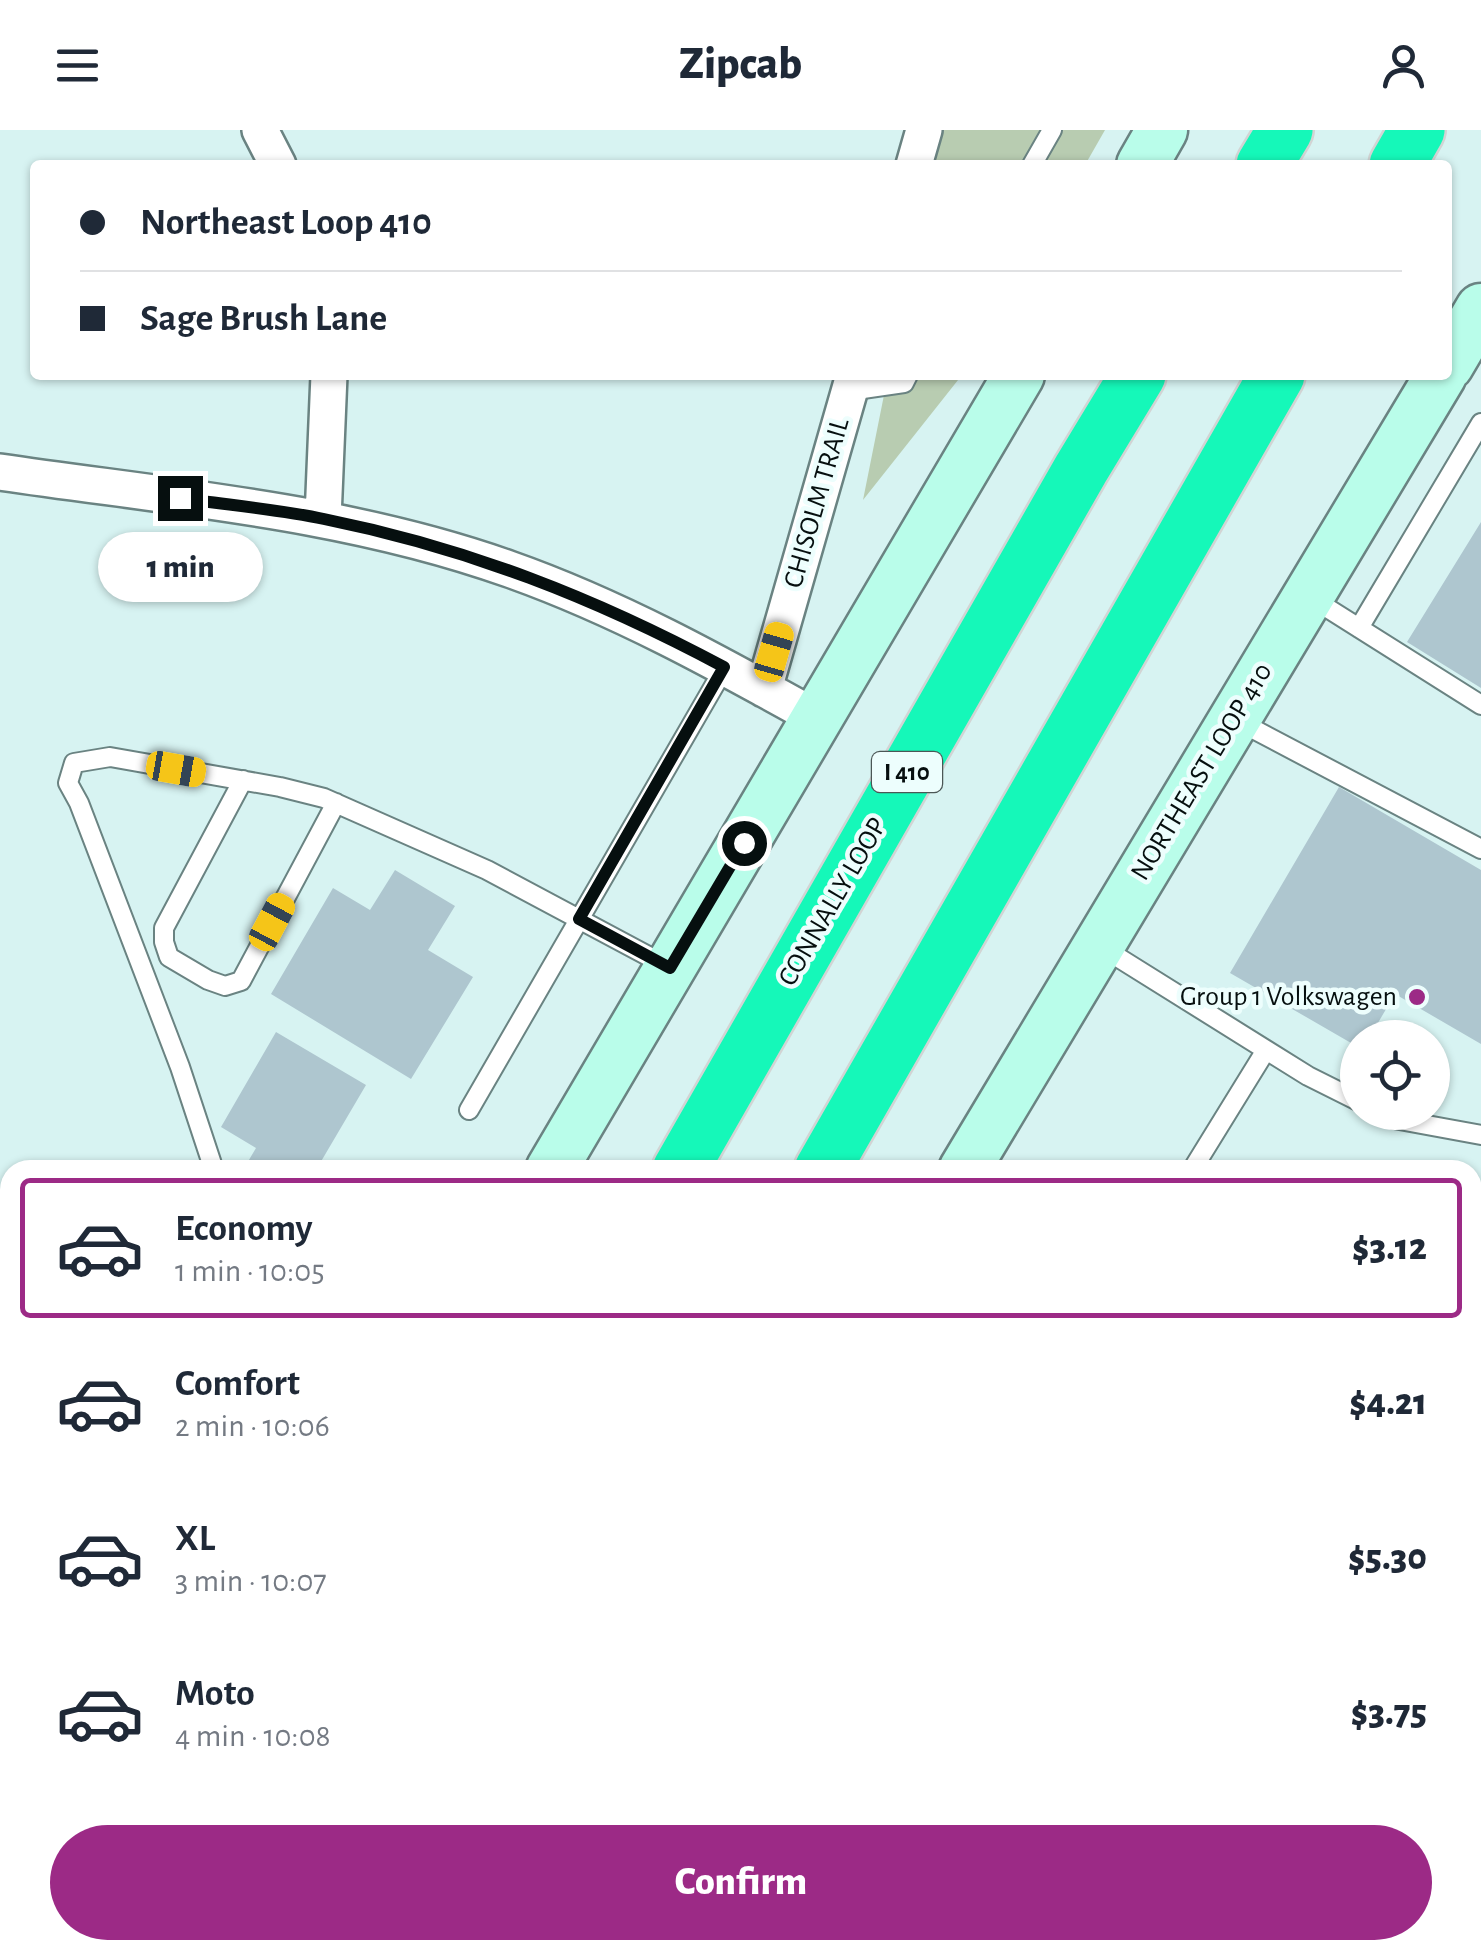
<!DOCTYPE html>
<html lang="en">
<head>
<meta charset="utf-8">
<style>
	:root { --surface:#fff; --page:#f2f2f3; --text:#1f2937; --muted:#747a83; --line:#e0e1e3; --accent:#9c2a86 }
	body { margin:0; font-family:"Alegreya Sans",sans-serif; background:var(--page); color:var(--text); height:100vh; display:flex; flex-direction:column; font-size:38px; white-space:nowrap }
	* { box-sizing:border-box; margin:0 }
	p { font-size:32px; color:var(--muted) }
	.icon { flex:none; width:55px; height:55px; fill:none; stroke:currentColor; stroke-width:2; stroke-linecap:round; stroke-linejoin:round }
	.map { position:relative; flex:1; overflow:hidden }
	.panel { position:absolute; left:0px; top:1030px; width:1482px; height:800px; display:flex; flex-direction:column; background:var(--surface); border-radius:30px 30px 0 0; box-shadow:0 2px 8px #0004 }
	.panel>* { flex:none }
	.top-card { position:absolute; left:30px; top:30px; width:1422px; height:220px; border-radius:10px; box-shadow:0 2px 8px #0004; display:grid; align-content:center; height:220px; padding:0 50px; background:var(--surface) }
	.controls { position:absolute; left:1340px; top:890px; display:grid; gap:20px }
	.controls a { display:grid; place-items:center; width:110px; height:110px; border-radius:50%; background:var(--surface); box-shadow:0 2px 8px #0004; font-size:50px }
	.end { position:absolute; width:45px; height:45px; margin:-22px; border:12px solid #060f0f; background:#fff; box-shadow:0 0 0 5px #fff }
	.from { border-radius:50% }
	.bubble { position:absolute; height:70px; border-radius:35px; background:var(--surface); box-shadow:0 2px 8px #0004; font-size:32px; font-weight:800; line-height:70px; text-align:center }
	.car { position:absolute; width:30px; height:60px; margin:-30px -15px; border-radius:12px; box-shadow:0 0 8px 2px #0007; background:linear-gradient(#f5c518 24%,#345 0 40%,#f5c518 0 76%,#345 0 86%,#f5c518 0) }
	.top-card b { display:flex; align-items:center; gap:35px; height:95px; font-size:38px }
	.top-card b+b { border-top:2px solid var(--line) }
	.top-card i { width:25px; height:25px; background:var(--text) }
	ul { padding:18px 0 0; list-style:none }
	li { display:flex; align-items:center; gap:30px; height:140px; margin:0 20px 15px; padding:0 30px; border:5px solid transparent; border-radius:10px }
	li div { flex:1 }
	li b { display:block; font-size:38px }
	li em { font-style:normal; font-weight:800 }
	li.current { border-color:var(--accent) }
	li>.icon { width:90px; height:90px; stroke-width:1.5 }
	.cta { display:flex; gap:20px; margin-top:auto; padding:20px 50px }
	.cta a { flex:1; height:115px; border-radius:60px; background:var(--accent); color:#fff; font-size:40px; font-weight:800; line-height:115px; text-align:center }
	header { display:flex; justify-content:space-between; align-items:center; height:130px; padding:0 50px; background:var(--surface); font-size:45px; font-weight:800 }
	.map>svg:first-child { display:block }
	.green { fill:#b8ccb1 }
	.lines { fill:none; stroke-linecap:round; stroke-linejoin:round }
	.stream { stroke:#91b4db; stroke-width:10 }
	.building { fill:#aec6cf }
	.lane-casing { stroke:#6a8382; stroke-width:22 }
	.street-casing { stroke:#6a8382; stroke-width:40 }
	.secondary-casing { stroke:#6a8382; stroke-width:55 }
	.highway-casing { stroke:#d2d4d4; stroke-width:60 }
	.lane { stroke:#fff; stroke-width:18 }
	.street { stroke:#fff; stroke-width:35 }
	.secondary { stroke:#b9fdea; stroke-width:50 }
	.highway { stroke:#15f8b9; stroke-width:55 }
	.route { stroke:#060f0f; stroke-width:12 }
	.poi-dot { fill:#9c2a86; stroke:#edfefd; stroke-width:4 }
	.labels { text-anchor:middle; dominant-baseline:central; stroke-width:9; stroke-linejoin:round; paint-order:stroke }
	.shield { fill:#edfefd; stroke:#4b5756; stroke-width:2.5 }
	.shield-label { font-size:25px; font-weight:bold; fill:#060f0f }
	.street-label { font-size:28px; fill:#060f0f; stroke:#edfefd }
	.poi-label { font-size:28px; fill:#060f0f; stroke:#edfefd; text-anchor:end }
</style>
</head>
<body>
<header><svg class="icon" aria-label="menu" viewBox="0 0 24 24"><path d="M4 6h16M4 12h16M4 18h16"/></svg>Zipcab<svg class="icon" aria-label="person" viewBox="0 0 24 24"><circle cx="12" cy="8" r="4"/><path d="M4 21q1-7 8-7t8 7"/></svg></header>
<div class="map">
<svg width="1481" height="1830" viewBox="0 0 1481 1830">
	<rect width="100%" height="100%" fill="#d7f3f2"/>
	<path class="green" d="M935,0H1105L1085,35H928Z
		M888,245H962L863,370Z"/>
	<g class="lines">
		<path class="stream" d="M1472,1289L1481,1286
			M1057,1830L1063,1820"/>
	</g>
	<path class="building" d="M1481,392V558L1407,512Z
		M1339,657L1481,740V914L1395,864L1369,908H1358V917L1230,843Z
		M395,740L455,776L428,820L473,847L411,949L271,864L333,758L370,780Z
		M276,902L366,955L316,1040H243L256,1018L221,997Z
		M2,1407L10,1412V1696L0,1690Z"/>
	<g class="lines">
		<g class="lane-casing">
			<path id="lane" d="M1032,35L1052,0
				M849,261L904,253L908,245
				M1313,469L1481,575
				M1359,498L1481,293
				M1238,591L1481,719
				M243,650L164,798V812L169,827L208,850L225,856L241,851L336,673
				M1103,818L1308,946L1358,971
				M469,980L725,537
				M1381,982L1394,989L1481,1005
				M214,1040L180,937L79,673L68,653L74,633L110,627L280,657L324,668L487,740L665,835
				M1192,1040L1266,920
				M1472,1170L1481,1169
				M0,1209L10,1203
				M0,1709L10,1714
				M0,1789L10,1772
				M581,1820L584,1830
				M922,1820L923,1830
				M785,1830L804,1820"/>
		</g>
		<g class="street-casing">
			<path id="street" d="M260,0L278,35
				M914,35L924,0
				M0,342C170,367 346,381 509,439C617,477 718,533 817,588
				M323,388L329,245
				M764,559L854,245
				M0,1793L10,1799
				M45,1820L62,1830
				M941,1820L958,1830"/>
		</g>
		<g class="secondary-casing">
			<path id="secondary" d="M1142,35L1162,0
				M1448,235L1481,179
				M551,1040L1019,245
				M964,1040L1441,245
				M94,1830L99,1820
				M513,1830L519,1820"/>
		</g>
		<g class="highway-casing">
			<path id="highway" d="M1264,35L1285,0
				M1397,35L1417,0
				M680,1040L1081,339L1138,245
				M822,1040L1277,245
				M223,1830L229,1820
				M369,1830L375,1820
				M464,1830L470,1820"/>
		</g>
		<use href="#lane" class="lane"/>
		<use href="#street" class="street"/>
		<use href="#secondary" class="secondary"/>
		<use href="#highway" class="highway"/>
	</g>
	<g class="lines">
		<path class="route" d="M180,368C227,375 276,379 324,389C468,418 595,468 724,537L579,789L670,838L744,713"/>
	</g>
	<circle class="poi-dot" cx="1417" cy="867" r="10"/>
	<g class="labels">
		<rect class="shield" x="872" y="622" width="70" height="40" rx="8"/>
		<g class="shield-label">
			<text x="907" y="642">I 410</text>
		</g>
		<g class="street-label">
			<text transform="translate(817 373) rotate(-74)">CHISOLM TRAIL</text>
			<text transform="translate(1202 642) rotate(-59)">NORTHEAST LOOP 410</text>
			<text transform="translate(833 772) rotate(-60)">CONNALLY LOOP</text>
		</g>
		<g class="poi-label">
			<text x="1397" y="867">Group 1 Volkswagen</text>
		</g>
	</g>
</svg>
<div class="controls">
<a><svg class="icon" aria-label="locate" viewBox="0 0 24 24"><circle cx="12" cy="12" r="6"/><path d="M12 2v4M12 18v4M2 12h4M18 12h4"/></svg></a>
</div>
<i class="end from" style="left:744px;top:713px"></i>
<i class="end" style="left:180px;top:368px"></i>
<div class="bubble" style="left:98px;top:402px;width:165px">1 min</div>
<i class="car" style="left:774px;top:522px;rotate:16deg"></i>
<i class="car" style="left:176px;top:639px;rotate:100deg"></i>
<i class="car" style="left:272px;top:792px;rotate:28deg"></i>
<div class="top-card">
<b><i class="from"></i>Northeast Loop 410</b>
<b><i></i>Sage Brush Lane</b>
</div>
<section class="panel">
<ul>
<li class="current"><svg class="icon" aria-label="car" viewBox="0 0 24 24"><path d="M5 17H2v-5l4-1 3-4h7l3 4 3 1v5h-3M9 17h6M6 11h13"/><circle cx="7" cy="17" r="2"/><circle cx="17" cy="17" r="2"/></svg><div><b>Economy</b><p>1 min · 10:05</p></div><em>$3.12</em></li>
<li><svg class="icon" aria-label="car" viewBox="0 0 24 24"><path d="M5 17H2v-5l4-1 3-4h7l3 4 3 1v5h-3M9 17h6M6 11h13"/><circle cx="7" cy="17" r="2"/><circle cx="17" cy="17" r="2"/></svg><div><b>Comfort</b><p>2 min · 10:06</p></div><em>$4.21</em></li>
<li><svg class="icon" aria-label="car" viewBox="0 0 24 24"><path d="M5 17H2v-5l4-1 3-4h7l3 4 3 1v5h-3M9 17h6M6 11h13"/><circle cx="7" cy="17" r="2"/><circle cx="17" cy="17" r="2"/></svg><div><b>XL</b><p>3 min · 10:07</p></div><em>$5.30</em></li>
<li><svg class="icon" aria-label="car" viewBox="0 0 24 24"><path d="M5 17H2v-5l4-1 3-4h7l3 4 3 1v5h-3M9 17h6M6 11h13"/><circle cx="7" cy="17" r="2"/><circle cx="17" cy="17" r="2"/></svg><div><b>Moto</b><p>4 min · 10:08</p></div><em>$3.75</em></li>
</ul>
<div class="cta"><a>Confirm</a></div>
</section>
</div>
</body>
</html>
